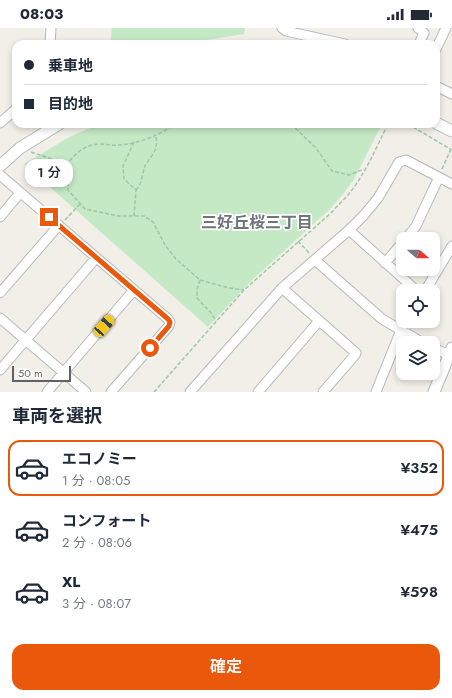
<!DOCTYPE html>
<html lang="ja">
<head>
<meta charset="utf-8">
<style>
	:root { --surface:#fff; --page:#f6f6f7; --text:#1f2937; --muted:#747a83; --line:#e0e1e3; --accent:#ea580c }
	body { margin:0; font-family:Jost,"Noto Sans JP",sans-serif; background:var(--page); color:var(--text); height:100vh; display:flex; flex-direction:column; font-size:15px; white-space:nowrap }
	* { box-sizing:border-box; margin:0 }
	p { font-size:13px; color:var(--muted) }
	.icon { flex:none; width:22px; height:22px; fill:none; stroke:currentColor; stroke-width:2; stroke-linecap:round; stroke-linejoin:round }
	.map { position:relative; height:364px; overflow:hidden }
	.sheet { display:flex; flex-direction:column; background:var(--surface); flex:1 }
	.sheet>* { flex:none }
	.guide { position:absolute; left:12px; top:12px; width:428px; height:88px; border-radius:12px; box-shadow:0 2px 6px #0003; display:grid; align-content:center; height:88px; padding:0 12px; background:var(--surface) }
	.needle { width:26px; rotate:110deg }
	.controls { position:absolute; left:396px; top:204px; display:grid; gap:8px }
	.controls a { display:grid; place-items:center; width:44px; height:44px; border-radius:8px; background:var(--surface); box-shadow:0 2px 6px #0003; font-size:20px }
	.scale { position:absolute; left:12px; bottom:10px; width:59px; box-sizing:border-box; padding-left:4px; border:2px solid #5f6368; border-top:0; font-size:11px; line-height:14px; white-space:nowrap; color:#5f6368; -webkit-text-stroke:3px #fff; paint-order:stroke }
	.end { position:absolute; width:18px; height:18px; margin:-9px; border:5px solid #ea580c; background:#fff; box-shadow:0 0 0 2px #fff }
	.from { border-radius:50% }
	.bubble { position:absolute; height:28px; border-radius:12px; background:var(--surface); box-shadow:0 2px 6px #0003; font-size:13px; font-weight:600; line-height:28px; text-align:center }
	.car { position:absolute; width:12px; height:24px; margin:-12px -6px; border-radius:5px; box-shadow:0 0 3px 1px #0007; background:linear-gradient(#f5c518 24%,#345 0 40%,#f5c518 0 76%,#345 0 86%,#f5c518 0) }
	.guide b { display:flex; align-items:center; gap:14px; height:38px; font-size:15px }
	.guide b+b { border-top:1px solid var(--line) }
	.guide i { width:10px; height:10px; background:var(--text) }
	ul { padding:0; list-style:none }
	li { display:flex; align-items:center; gap:12px; height:56px; margin:0 8px 6px; padding:0 4px; border:2px solid transparent; border-radius:12px }
	li div { flex:1 }
	li b { display:block; font-size:15px }
	li em { font-style:normal; font-weight:600 }
	li.selected { border-color:var(--accent) }
	li>.icon { width:36px; height:36px; stroke-width:1.5 }
	h2 { padding:0 12px; font-size:18px; line-height:48px }
	.cta { display:flex; gap:8px; margin-top:auto; padding:8px 12px }
	.cta a { flex:1; height:46px; border-radius:12px; background:var(--accent); color:#fff; font-size:16px; font-weight:600; line-height:46px; text-align:center }
	.status { display:flex; justify-content:space-between; align-items:center; height:28px; padding:0 20px; background:var(--surface); direction:ltr }
	.status svg { height:11px; fill:currentColor }
	.map>svg:first-child { display:block }
	.green { fill:#c5e8c5 }
	.lines { fill:none; stroke-linecap:round; stroke-linejoin:round }
	.minor-casing { stroke:#b5b8bc; stroke-width:11 }
	.tertiary-casing { stroke:#b5b8bc; stroke-width:13 }
	.path { stroke:#9cc7a9; stroke-width:1.5; stroke-dasharray:4 2; stroke-linecap:butt }
	.minor { stroke:#fff; stroke-width:9 }
	.tertiary { stroke:#fff; stroke-width:11 }
	.route { stroke:#ea580c; stroke-width:5 }
	.labels { text-anchor:middle; dominant-baseline:central; stroke-width:3.5; stroke-linejoin:round; paint-order:stroke }
	.neighbourhood-label { font-size:16px; font-weight:bold; fill:#70757a; stroke:#fff }
</style>
</head>
<body>
<div class="status"><b>08:03</b><svg viewBox="0 0 49 12"><path d="M0 12V9h3v3zM5 12V6h3v6zM10 12V3h3v9zM15 12V0h3v12zM26 1h20v11H26zM47 4h2v5h-2z"/></svg></div>
<div class="map">
<svg width="452" height="364" viewBox="0 0 452 364">
	<rect width="100%" height="100%" fill="#f1efe8"/>
	<path class="green" d="M112,0H245L244,6L180,16H110Z
		M100,96H382L353,153L343,166L330,181L251,253L208,299L24,136L71,108Z"/>
	<g class="lines">
		<g class="minor-casing">
			<path id="minor" d="M282,0L286,3L345,16
				M418,0L424,5L419,16
				M50,16L51,0
				M436,21L446,0
				M436,58L452,66
				M0,95L16,81
				M0,147L168,291L170,294L169,298L111,364
				M0,189L20,165
				M349,202L417,263
				M406,211L416,198L439,149
				M315,232L382,291L423,315
				M385,235L403,214
				M282,260L356,325L355,327L323,364
				M425,263L452,218
				M0,265L59,197
				M0,290L86,364
				M433,320L452,328
				M0,342L96,230
				M47,364L133,263
				M190,364L282,260L349,202L364,187L378,170L399,134L406,132L452,156
				M258,364L319,293
				M376,364L401,302L406,293"/>
		</g>
		<g class="tertiary-casing">
			<path id="tertiary" d="M436,95L452,103
				M0,138L20,120L59,96
				M434,364L452,320"/>
		</g>
		<path class="path" d="M291,96L316,120L332,143L349,147L364,141
			M408,96L452,122
			M134,114L123,138L124,151L136,162L134,188
			M31,124L67,136C76,125 85,116 101,116C107,116 113,118 119,117C138,116 160,107 175,96
			M67,136L68,162L85,181L118,188H144L153,194L165,217L176,231L200,252L229,260L244,262
			M442,141L451,121
			M136,162C142,156 142,146 145,138C148,132 156,123 156,119C157,113 157,111 154,107
			M65,192L80,176
			M298,213L310,226
			M200,252L197,261V270L211,285L216,293
			M154,364L244,262L331,185C338,177 346,170 352,162C367,142 377,118 388,96"/>
		<use href="#minor" class="minor"/>
		<use href="#tertiary" class="tertiary"/>
	</g>
	<g class="lines">
		<path class="route" d="M49,189L168,291L170,294L169,298L150,320"/>
	</g>
	<g class="labels">
		<g class="neighbourhood-label">
			<text x="257" y="194">三好丘桜三丁目</text>
		</g>
	</g>
</svg>
<div class="controls">
<a><svg class="needle" viewBox="-14 -14 28 28"><path d="M0-13l5 13h-10z" fill="#e53935"/><path d="M0 13l5-13h-10z" fill="#747a83"/></svg></a>
<a><svg class="icon" aria-label="locate" viewBox="0 0 24 24"><circle cx="12" cy="12" r="6"/><path d="M12 2v4M12 18v4M2 12h4M18 12h4"/></svg></a>
<a><svg class="icon" aria-label="layers" viewBox="0 0 24 24"><path d="M12 4l9 5-9 5-9-5zM3 14l9 5 9-5"/></svg></a>
</div>
<div class="scale">50 m</div>
<i class="end from" style="left:150px;top:320px"></i>
<i class="end" style="left:49px;top:189px"></i>
<div class="bubble" style="left:25px;top:131px;width:48px">1 分</div>
<i class="car" style="left:104px;top:298px;rotate:41deg"></i>
<div class="guide">
<b><i class="from"></i>乗車地</b>
<b><i></i>目的地</b>
</div>
</div>
<section class="sheet">
<h2>車両を選択</h2>
<ul>
<li class="selected"><svg class="icon" aria-label="car" viewBox="0 0 24 24"><path d="M5 17H2v-5l4-1 3-4h7l3 4 3 1v5h-3M9 17h6M6 11h13"/><circle cx="7" cy="17" r="2"/><circle cx="17" cy="17" r="2"/></svg><div><b>エコノミー</b><p>1 分 · 08:05</p></div><em>¥352</em></li>
<li><svg class="icon" aria-label="car" viewBox="0 0 24 24"><path d="M5 17H2v-5l4-1 3-4h7l3 4 3 1v5h-3M9 17h6M6 11h13"/><circle cx="7" cy="17" r="2"/><circle cx="17" cy="17" r="2"/></svg><div><b>コンフォート</b><p>2 分 · 08:06</p></div><em>¥475</em></li>
<li><svg class="icon" aria-label="car" viewBox="0 0 24 24"><path d="M5 17H2v-5l4-1 3-4h7l3 4 3 1v5h-3M9 17h6M6 11h13"/><circle cx="7" cy="17" r="2"/><circle cx="17" cy="17" r="2"/></svg><div><b>XL</b><p>3 分 · 08:07</p></div><em>¥598</em></li>
</ul>
<div class="cta"><a>確定</a></div>
</section>
</body>
</html>
